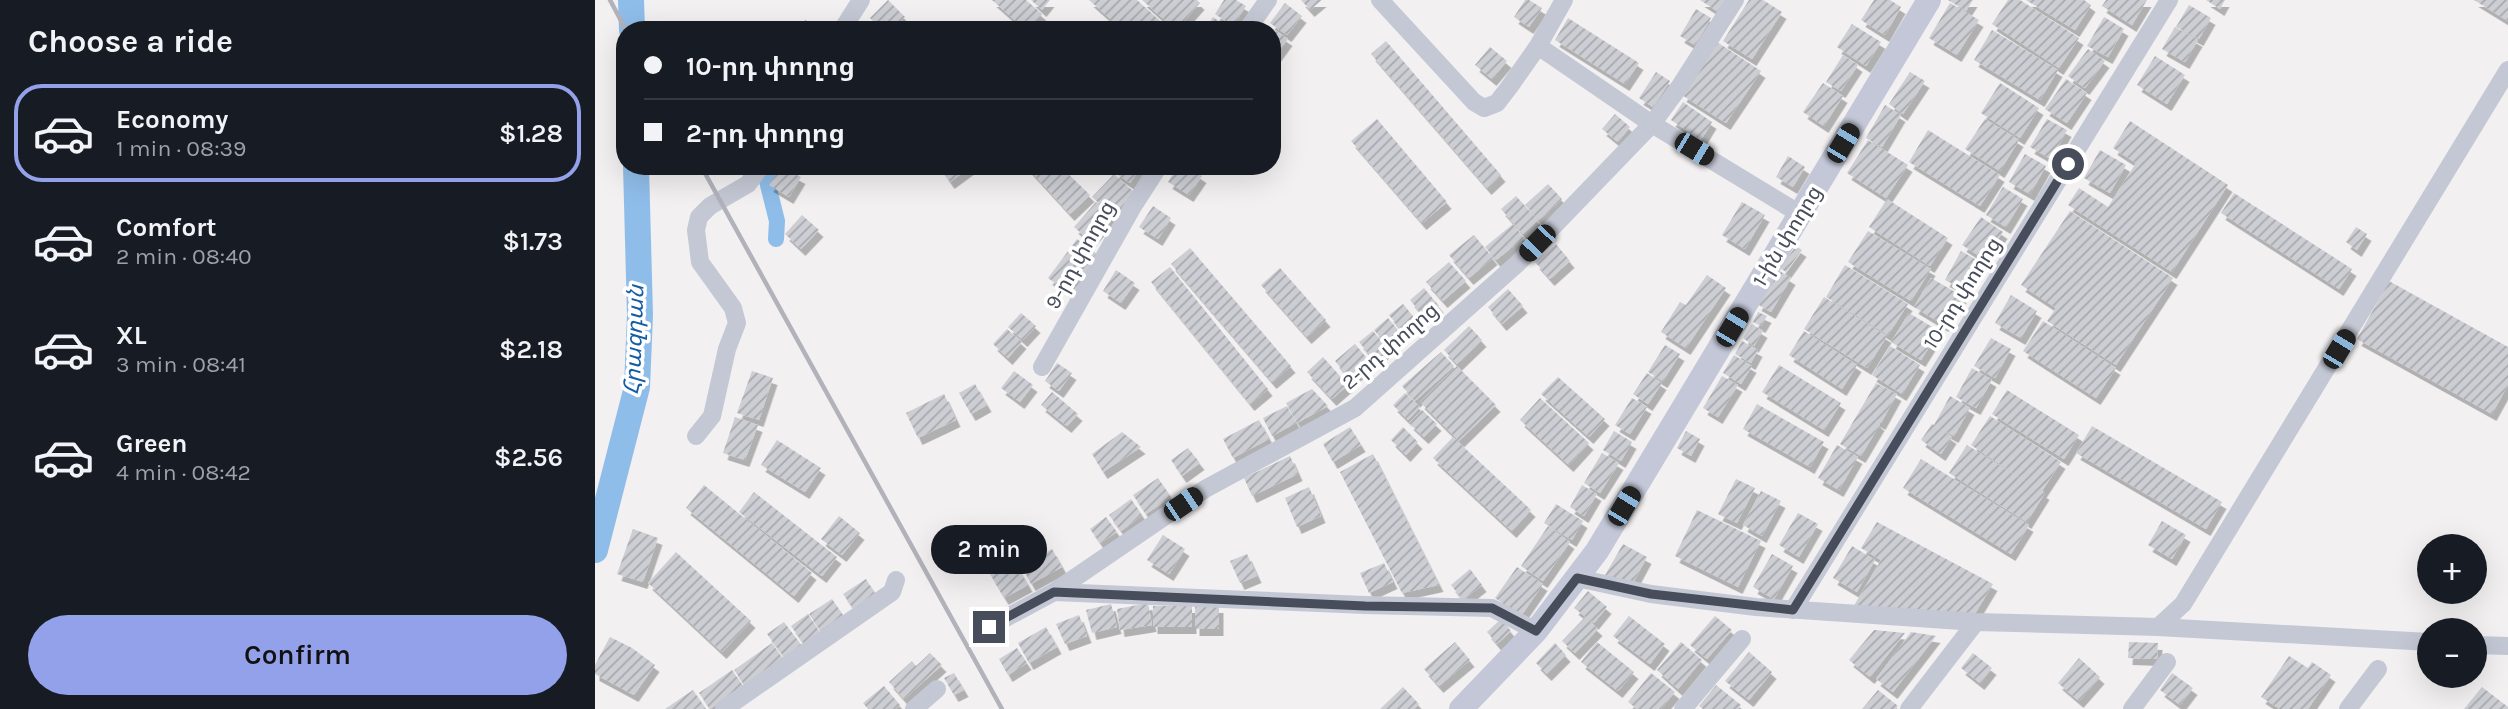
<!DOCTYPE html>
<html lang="en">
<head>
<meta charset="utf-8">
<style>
	:root { --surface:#171b24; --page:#242831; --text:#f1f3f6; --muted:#9ea1a6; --line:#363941; --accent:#93a1ea }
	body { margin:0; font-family:Karla,"Noto Sans Armenian",sans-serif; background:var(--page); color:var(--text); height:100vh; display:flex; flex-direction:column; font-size:26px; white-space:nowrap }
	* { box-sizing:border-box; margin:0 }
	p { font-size:23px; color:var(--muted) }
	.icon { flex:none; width:38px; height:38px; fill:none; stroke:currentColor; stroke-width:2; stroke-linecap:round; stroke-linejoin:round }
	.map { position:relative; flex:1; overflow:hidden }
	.details { display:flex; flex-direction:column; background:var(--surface); width:595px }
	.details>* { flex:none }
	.top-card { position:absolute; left:21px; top:21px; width:665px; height:154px; border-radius:28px; box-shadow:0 7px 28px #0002; display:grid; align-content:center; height:154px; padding:0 28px; background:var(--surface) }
	.fabs { position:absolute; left:1822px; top:534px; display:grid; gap:14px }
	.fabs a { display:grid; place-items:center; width:70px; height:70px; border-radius:50%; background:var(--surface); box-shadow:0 7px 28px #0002; font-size:35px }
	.end { position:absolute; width:32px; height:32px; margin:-16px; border:9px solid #484d5c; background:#fff; box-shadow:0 0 0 4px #fff }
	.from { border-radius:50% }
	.bubble { position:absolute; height:49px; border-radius:24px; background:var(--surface); box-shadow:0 7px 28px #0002; font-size:23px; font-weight:600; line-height:49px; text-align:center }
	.car { position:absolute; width:21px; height:42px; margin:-21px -10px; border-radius:9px; box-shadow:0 0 5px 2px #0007; background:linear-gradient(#222 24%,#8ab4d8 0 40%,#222 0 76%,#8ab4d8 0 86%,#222 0) }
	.top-card b { display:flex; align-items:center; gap:24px; height:66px; font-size:26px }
	.top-card b+b { border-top:2px solid var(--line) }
	.top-card i { width:18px; height:18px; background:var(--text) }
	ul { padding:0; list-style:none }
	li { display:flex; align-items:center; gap:21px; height:98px; margin:0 14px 10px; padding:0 14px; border:4px solid transparent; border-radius:28px }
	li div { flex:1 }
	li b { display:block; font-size:26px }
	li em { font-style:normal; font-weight:600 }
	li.selected { border-color:var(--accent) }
	li>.icon { width:63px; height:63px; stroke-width:1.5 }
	h2 { padding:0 28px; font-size:32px; line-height:84px }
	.action { display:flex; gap:14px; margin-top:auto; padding:14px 28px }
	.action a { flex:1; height:80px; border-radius:42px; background:var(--accent); color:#111; font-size:28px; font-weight:600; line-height:80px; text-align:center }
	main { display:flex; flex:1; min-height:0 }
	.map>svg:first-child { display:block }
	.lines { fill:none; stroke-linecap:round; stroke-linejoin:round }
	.canal { stroke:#8fbde9; stroke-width:16 }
	.river { stroke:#8fbde9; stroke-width:26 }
	.building { fill:url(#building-hatch); filter:url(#shadow) }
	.street { stroke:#c4c8d4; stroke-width:18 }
	.secondary { stroke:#c3c7d8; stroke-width:24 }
	.rail { stroke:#b2b3ba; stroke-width:4.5 }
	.route { stroke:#484d5c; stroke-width:9 }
	.labels { text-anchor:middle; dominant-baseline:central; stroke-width:7; stroke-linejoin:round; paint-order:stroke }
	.street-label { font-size:21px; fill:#484d5c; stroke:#fff }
	.water-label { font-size:23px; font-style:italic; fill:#125da6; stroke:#fff }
</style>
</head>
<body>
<main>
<section class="details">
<h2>Choose a ride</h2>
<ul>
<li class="selected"><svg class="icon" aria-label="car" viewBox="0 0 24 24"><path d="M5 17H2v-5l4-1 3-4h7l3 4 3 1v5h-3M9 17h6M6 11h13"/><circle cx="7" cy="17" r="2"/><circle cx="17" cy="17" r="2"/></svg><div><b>Economy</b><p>1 min · 08:39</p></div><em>$1.28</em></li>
<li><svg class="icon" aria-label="car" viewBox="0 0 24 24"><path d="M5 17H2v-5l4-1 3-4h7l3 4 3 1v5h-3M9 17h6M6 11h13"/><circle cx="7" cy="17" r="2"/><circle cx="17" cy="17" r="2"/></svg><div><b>Comfort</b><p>2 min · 08:40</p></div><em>$1.73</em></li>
<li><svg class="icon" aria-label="car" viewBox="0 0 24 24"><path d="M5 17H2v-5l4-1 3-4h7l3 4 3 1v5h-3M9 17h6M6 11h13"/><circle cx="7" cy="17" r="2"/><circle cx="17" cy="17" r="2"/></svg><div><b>XL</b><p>3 min · 08:41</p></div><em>$2.18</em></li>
<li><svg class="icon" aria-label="car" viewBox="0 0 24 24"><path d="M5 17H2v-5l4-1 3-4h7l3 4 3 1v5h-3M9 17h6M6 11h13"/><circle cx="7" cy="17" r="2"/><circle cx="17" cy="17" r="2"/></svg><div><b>Green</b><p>4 min · 08:42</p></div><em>$2.56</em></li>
</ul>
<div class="action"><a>Confirm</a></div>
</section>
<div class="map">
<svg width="1913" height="709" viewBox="0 0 1913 709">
	<defs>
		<pattern id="building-hatch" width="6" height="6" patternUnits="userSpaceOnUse" patternTransform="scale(1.75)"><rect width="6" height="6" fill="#cdced4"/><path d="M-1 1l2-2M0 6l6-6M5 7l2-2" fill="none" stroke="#a8a9af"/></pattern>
		<filter id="shadow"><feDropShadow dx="4.5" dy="7" stdDeviation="0" flood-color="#0004"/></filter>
	</defs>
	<rect width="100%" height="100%" fill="#f2f0f0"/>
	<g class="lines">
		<path class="canal" d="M178,166L172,181L182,221L181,239"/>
		<path class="river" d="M36,0L37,30
			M0,550L42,387L45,315L41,166"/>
	</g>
	<path class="building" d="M293,0L310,17L296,30H287L275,18Z
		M397,0H431L447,14L431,30Z
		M436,0H455L447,10Z
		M494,0H542L575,30H528Z
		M547,0H602L605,3L581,30Z
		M629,0H641L651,6L638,26L620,14Z
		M706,0H727L715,10Z
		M930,0H934L947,8L934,27L919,17Z
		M1105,0H1130L1122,11Z
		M1154,0H1168L1187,12L1157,59L1128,41Z
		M1279,0H1295L1306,7L1290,35L1266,20Z
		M1353,0H1378L1371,11Z
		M1413,0H1425L1484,38L1464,68L1397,24Z
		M1431,0H1489L1496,5L1480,30Z
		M1511,0H1552L1537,25L1507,6Z
		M1611,0H1630L1625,9Z
		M1879,0H1913V21Z
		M690,3L707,16L692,35L675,23Z
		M1355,3L1384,20L1362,55L1334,38Z
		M1594,5L1616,18L1604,39L1581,27Z
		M1101,9L1116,18L1100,45L1085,36Z
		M618,17L636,30H610Z
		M1509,17L1529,29L1513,57L1492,46Z
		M973,18L1044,63L1030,84L960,40Z
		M210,20L232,30H206Z
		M1257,24L1286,42L1271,66L1242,47Z
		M674,26L693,39L677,61V30H671Z
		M1580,27L1603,40L1590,62L1567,49Z
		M1397,30L1463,70L1445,100L1379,60Z
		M791,41L906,175L892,188L776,54Z
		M1122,42L1166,71L1131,123L1087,95Z
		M895,47L912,61L897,79L880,65Z
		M1493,49L1510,61L1490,88L1473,76Z
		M1248,55L1263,65L1246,91L1231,82Z
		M1560,56L1590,75L1572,104L1542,85Z
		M1061,72L1075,81L1058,107L1044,98Z
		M1315,72L1330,81L1308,114L1294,104Z
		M1471,79L1492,93L1472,123L1450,109Z
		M1228,83L1248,96L1229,126L1208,112Z
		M1405,83L1444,108L1425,138L1386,113Z
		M1088,102L1117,122L1106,140L1076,120Z
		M1290,105L1306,115L1287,147L1271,138Z
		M1020,114L1035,127L1023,142L1007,129Z
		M782,119L852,202L827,223L756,141Z
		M1390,119L1424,140L1405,171L1370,149Z
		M1452,119L1472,130L1456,159L1435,147Z
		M1535,121L1633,185L1577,272L1473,205L1484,188L1513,207L1541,163L1518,148Z
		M1333,130L1405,175L1385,206L1314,162Z
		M1273,140L1313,165L1291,198L1252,173Z
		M1505,150L1531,165L1515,193L1489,178Z
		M1430,154L1451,166L1435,194L1414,182Z
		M1193,156L1210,167L1198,187L1181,177Z
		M185,166L206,177L194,197L174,185Z
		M344,166H377L355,182Z
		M431,166H465L495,195L475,214Z
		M523,166H547L535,183L519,172Z
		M583,166H592L607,176L594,195L573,182Z
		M519,174L539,192L517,215L497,197Z
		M953,184L967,199L944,220L930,205Z
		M1408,187L1428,199L1411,227L1391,215Z
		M1639,193L1757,269L1744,289L1626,213Z
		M921,196L943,220L928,234L906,209Z
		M1292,199L1353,238L1335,266L1274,227Z
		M501,202L516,216L495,241L479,227Z
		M1147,202L1170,215L1150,249L1127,235Z
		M558,206L576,218L563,239L544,227Z
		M1475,211L1578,278L1521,365L1452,321L1461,308L1426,285Z
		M207,215L224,230L206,249L190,234Z
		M1386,217L1408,232L1389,259L1367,245Z
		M918,224L929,238L901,260L890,247Z
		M1761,227L1772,234L1762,250L1751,242Z
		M1273,231L1336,269L1316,301L1253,262Z
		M879,235L898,258L874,278L854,255Z
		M482,239L506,257L478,296L453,278Z
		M961,244L975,261L955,279L940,262Z
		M1201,246L1207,250L1191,272L1185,268Z
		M595,248L696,366L677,382L576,264Z
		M1366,251L1387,263L1371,291L1350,280Z
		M854,262L871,281L848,301L831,282Z
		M1250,265L1313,304L1293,335L1231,297Z
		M575,267L673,389L655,404L556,282Z
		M685,268L731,320L712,337L666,285Z
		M521,270L540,283L526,303L508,291Z
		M1183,270L1196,278L1176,312L1162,304Z
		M1112,275L1131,288L1091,348L1066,332L1085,302L1091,305Z
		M1336,278L1367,296L1349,325L1319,307Z
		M1794,281L1913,347V385L1897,414L1762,339Z
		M829,288L844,306L830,318L815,300Z
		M913,289L928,306L907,324L893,307Z
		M1416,295L1442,311L1426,338L1400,323Z
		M1229,297L1292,336L1272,368L1209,329Z
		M808,304L823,322L809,333L794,315Z
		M1163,312L1172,316L1166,326L1158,322Z
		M426,313L441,326L428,340L413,327Z
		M1314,313L1344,331L1326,360L1296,342Z
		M793,318L808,336L794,348L779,330Z
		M1448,321L1521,368L1501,398L1428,351Z
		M1157,324L1168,331L1159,346L1148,338Z
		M874,326L887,340L862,364L849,350Z
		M412,329L427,342L413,358L398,344Z
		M778,331L793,349L779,360L764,342Z
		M1209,331L1262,365L1247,389L1194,355Z
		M1396,338L1416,349L1400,378L1379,366Z
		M1147,341L1163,350L1156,363L1140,354Z
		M760,344L776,363L755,379L740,361Z
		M1070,345L1085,354L1068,381L1053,372Z
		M1295,346L1325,365L1307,394L1277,375Z
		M846,352L859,366L820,401L807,386Z
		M1139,355L1157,366L1146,384L1128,373Z
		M728,357L753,385L737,399L712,372Z
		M462,363L477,373L464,391L450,381Z
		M1184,365L1246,403L1229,430L1167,392Z
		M862,366L901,405L864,441L825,402Z
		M1377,368L1397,380L1381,408L1361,397Z
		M157,371L178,378L164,420L142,413Z
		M419,371L438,385L425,402L406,388Z
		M1052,373L1067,383L1053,404L1038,394Z
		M1127,376L1143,385L1123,417L1108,408Z
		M963,377L1010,419L994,437L946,394Z
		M1281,383L1302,394L1286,423L1279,419L1285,424L1266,456L1245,444Z
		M380,384L392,405L376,414L364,393Z
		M717,389L733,406L702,423L691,403Z
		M1412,390L1484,435L1469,459L1397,414Z
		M457,392L483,414L472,426L446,405Z
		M810,393L825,407L813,420L798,405Z
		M349,394L361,420L323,438L311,413Z
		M1355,396L1375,408L1359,436L1344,428L1357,437L1346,454L1326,440L1337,424L1339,425Z
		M945,398L994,443L974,465L925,420Z
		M1037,398L1052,407L1035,434L1020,425Z
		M1162,404L1229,442L1215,467L1148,429Z
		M692,406L701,423L677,436L668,418Z
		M827,410L842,424L829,437L814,423Z
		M1395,416L1466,462L1447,491L1450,493L1432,522L1354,473L1372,445L1439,487L1376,445Z
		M140,417L163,425L150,460L128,453Z
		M664,420L674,439L638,458L628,439Z
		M1497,426L1627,502L1611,529L1481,453Z
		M755,427L766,445L738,462L728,444Z
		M808,427L823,442L811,455L796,440Z
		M1019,431L1037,442L1026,461L1008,450Z
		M1091,431L1105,439L1096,456L1082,448Z
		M527,432L546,447L508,472L497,454Z
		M858,437L936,510L917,531L838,458Z
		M182,440L226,468L210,492L166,465Z
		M1242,445L1263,457L1244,490L1223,478Z
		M593,448L605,463L587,476L576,460Z
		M1007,453L1024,463L1005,493L989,483Z
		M778,454L844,585L807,593L745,472Z
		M695,456L703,474L657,496L649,478Z
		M1326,459L1434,525L1416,554L1308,488Z
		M563,478L576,497L551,514L538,495Z
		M1141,479L1160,488L1142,523L1123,514Z
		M109,485L217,573L199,596L91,508Z
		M987,485L1002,494L989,516L975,507Z
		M714,487L726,516L702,527L690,498Z
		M1166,491L1186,501L1167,536L1148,525Z
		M159,492L242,557L227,576L144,512Z
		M536,499L547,515L526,531L514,515Z
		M961,504L988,521L977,540L949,523Z
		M1102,510L1166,541L1143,587L1080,556Z
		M1203,513L1223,524L1204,557L1184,545Z
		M244,516L265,533L247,555L226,539Z
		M511,517L522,532L505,543L495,529Z
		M1567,521L1591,535L1577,559L1553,545Z
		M1282,522L1398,584L1378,617L1257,609L1286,560L1266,548Z
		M953,526L975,542L948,581L926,566Z
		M38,529L63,538L48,582L22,574Z
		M568,535L590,549L574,574L552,560Z
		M1028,544L1052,557L1038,583L1009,577Z
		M1257,546L1280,560L1262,592L1238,578Z
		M457,549L467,567L436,584L426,565Z
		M81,552L156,621L127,652L53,583Z
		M652,554L662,576L645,583L635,561Z
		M1177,554L1198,566L1179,599L1158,587Z
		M419,561L433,585L409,598L395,574Z
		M789,563L798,582L774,593L765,573Z
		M922,567L948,584L926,616L900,598Z
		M875,569L887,585L868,600L856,585Z
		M271,579L281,595L259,610L248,594Z
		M993,591L1012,607L999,623L979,608Z
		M237,599L248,615L225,630L214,614Z
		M553,603L557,625L525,630L522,609Z
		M516,604L522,627L497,633L491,610Z
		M558,606H597V627H558Z
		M600,606H624V629H600Z
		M213,614L225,633L209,644L196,626Z
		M484,615L492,636L470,644L461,624Z
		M1034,616L1070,644L1055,664L1018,636Z
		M1120,616L1137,630L1112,659L1095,645Z
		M990,617L1003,629L980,653L967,641Z
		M906,619L916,631L902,644L892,632Z
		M189,622L207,646L190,658L172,634Z
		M451,627L462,647L434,663L423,643Z
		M1279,630L1310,633L1275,677L1254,660Z
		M1316,632L1341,636L1298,692L1281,679Z
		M15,637L37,648L60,665L39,695L0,674V665Z
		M860,642L875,660L844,686L829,669Z
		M1002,642L1039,672L1023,691L986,662Z
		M1086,642L1107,660L1083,689L1062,670Z
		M1534,642L1563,643L1562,659L1533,658Z
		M177,643L188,659L150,686L139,670Z
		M960,643L971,655L952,674L941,663Z
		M422,648L432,663L413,675L404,659Z
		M1154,652L1177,672L1154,700L1130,681Z
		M335,653L347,665L309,699L294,682L317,661L321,666Z
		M1378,653L1397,668L1385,683L1366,668Z
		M1694,656L1713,668L1717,662L1736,675L1713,709H1685L1666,697Z
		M1484,658L1505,677L1484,701L1463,683Z
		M137,670L148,686L115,709L104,693Z
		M359,673L369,690L359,695L349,678Z
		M1056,673L1080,692L1066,709H1042L1033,702Z
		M1577,673L1598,688L1585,705L1565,690Z
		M1121,685L1146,705L1143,709H1108L1104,706Z
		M289,686L305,705L300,709H273L268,703Z
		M808,687L824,704L819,709H785Z
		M1887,687L1913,707V709H1869Z
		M98,690L111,709H70Z
		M1283,690L1303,706L1300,709H1267Z"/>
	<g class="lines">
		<path class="street" d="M785,0L879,102L889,108L902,103L915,86L943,46L969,0
			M247,30L266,0
			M652,30L673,0
			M943,46L1057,124L1205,214
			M447,367L537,208L564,166
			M101,436L117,416L132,349L142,323L138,308L105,262L101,230L104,217L115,206L153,184L166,166
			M982,578L1056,594L1161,607L1381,622L1563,627L1834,642
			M459,592L770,605L897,608L941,631
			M1198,610L1574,0
			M394,627L459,592L610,489L760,408L923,263L1057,124L1085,86L1140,0
			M1563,627L1588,604L1913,70
			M1880,645L1913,646
			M129,709L297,592L301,580
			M319,709L342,689
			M1088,709L1147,639
			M1314,709L1381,622
			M1537,709L1572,662
			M1753,709L1783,669"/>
		<path class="secondary" d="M866,709L941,631L1002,551L1334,0"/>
		<path class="rail" d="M15,0L31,30
			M106,166L407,709"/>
	</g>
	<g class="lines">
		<path class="route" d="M394,627L459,592L770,606L897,608L941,631L982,578L1056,594L1198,610L1473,164"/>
	</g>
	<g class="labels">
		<g class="street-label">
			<text transform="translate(1192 236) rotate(-59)">1-ին փողոց</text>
			<text transform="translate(485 255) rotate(-61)">9-րդ փողոց</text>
			<text transform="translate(1367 293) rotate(-58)">10-րդ փողոց</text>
			<text transform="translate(795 346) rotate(-41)">2-րդ փողոց</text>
		</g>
		<g class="water-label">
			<text transform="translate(39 340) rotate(-88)">Հրազդան</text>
		</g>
	</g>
</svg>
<div class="fabs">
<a>+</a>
<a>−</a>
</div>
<i class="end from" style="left:1473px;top:164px"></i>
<i class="end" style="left:394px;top:627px"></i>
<div class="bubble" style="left:336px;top:525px;width:116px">2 min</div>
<i class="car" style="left:1248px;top:143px;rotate:31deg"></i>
<i class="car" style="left:1099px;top:149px;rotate:121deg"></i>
<i class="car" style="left:942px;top:243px;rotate:224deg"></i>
<i class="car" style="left:1137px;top:327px;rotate:31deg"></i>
<i class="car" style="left:1744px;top:349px;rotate:31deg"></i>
<i class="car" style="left:588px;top:504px;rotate:56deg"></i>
<i class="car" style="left:1029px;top:506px;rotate:31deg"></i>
<div class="top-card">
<b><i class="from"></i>10-րդ փողոց</b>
<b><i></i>2-րդ փողոց</b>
</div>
</div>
</main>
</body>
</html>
